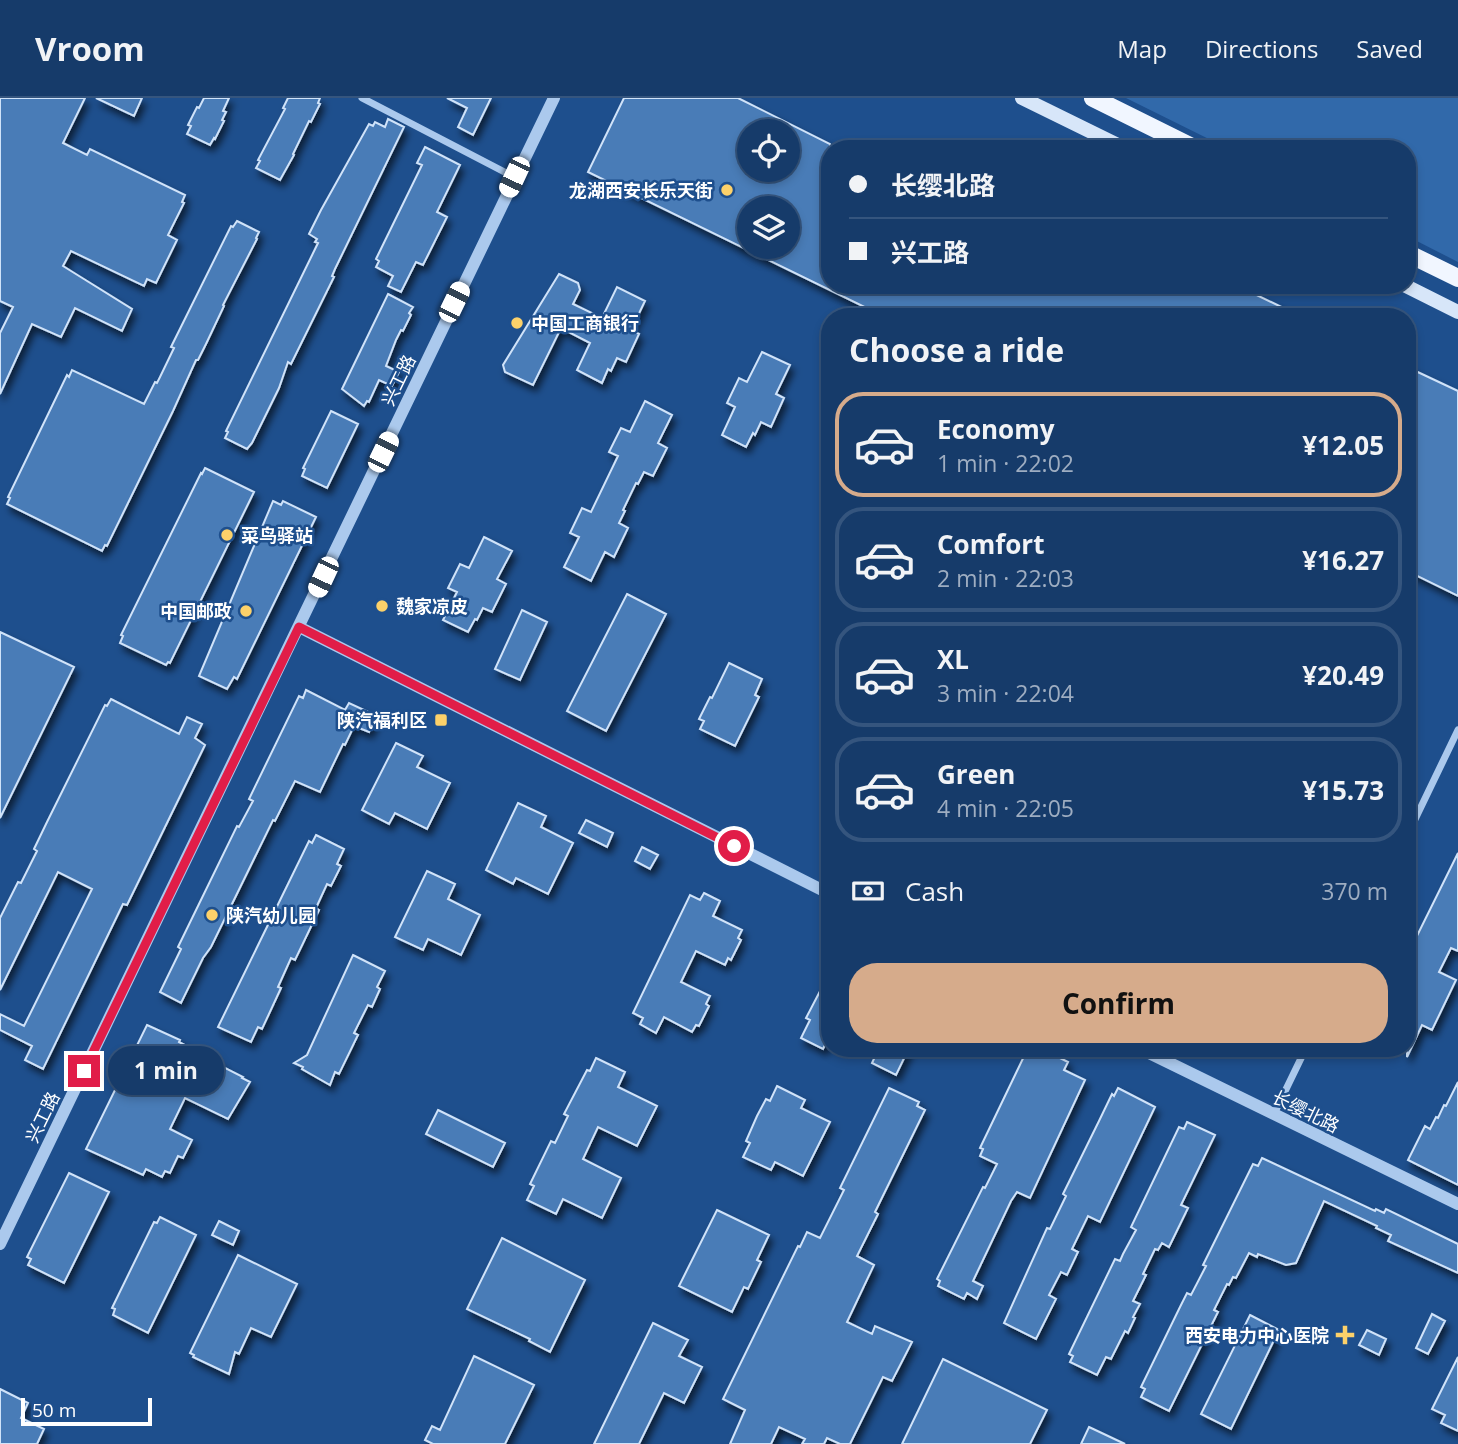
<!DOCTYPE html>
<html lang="en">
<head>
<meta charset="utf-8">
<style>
	:root { --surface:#163b6a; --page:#1f4270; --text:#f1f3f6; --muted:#9eadc1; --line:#35557e; --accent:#d6ab8b }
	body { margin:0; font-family:"Open Sans","Noto Sans SC",sans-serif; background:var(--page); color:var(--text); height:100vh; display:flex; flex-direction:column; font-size:26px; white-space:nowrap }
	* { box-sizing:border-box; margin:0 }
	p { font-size:23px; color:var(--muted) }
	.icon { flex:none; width:38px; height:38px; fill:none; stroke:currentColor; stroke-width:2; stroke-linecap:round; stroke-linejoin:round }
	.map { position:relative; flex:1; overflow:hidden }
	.panel { position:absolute; left:821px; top:210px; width:595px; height:749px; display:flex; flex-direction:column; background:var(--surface); border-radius:28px; box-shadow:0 4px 10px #0003,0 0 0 2px var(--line) }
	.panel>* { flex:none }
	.top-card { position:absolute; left:821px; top:42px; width:595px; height:154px; border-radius:28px; box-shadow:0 4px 10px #0003,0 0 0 2px var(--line); display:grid; align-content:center; height:154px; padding:0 28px; background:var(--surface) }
	.fabs { position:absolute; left:737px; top:21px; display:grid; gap:14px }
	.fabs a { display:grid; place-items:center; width:63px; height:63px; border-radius:50%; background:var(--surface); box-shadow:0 4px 10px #0003,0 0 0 2px var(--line); font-size:35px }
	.scale { position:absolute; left:21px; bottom:18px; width:131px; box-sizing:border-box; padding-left:7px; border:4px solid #fff; border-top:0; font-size:19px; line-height:24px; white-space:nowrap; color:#fff; -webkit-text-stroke:5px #1e4f8d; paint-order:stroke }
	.end { position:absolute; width:32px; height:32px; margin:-16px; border:9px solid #e11d48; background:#fff; box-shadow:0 0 0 4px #fff }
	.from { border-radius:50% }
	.bubble { position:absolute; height:49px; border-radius:24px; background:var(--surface); box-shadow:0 4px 10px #0003,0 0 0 2px var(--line); font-size:23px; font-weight:700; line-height:49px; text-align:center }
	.car { position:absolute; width:21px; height:42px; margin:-21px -10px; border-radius:9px; box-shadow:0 0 5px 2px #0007; background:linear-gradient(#fff 24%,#345 0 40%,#fff 0 76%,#345 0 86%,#fff 0) }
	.top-card b { display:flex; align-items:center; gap:24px; height:66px; font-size:26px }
	.top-card b+b { border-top:2px solid var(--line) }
	.top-card i { width:18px; height:18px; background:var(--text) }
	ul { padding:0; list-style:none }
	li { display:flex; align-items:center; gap:21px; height:105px; margin:0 14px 10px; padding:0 14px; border:4px solid var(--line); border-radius:28px }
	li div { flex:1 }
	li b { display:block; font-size:26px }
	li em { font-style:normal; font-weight:700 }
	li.active { border-color:var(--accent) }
	li>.icon { width:63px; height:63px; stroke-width:1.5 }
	h2 { padding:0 28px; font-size:32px; line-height:84px }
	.pay { display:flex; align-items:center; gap:18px; height:77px; padding:0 28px; font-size:26px }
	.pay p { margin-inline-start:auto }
	.button { display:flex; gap:14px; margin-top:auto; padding:14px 28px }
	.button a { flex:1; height:80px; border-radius:28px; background:var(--accent); color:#111; font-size:28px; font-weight:700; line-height:80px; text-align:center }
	header { display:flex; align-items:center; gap:42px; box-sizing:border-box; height:98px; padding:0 35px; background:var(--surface); border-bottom:2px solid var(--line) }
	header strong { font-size:33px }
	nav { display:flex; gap:38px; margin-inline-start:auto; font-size:24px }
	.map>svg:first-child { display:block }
	.green { fill:#3169aa }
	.building { fill:#4a7bb7; stroke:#d0e3f9; stroke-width:2; fill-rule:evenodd; filter:url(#shadow) }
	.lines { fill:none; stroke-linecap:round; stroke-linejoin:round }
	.minor { stroke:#abc9ed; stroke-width:7 }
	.tertiary { stroke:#abc9ed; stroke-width:12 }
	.secondary { stroke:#d7e6f9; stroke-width:14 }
	.primary { stroke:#f1f6ff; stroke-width:18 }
	.route { stroke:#e11d48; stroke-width:9 }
	.poi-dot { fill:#fcd16a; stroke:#1e4f8d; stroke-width:2.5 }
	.labels { text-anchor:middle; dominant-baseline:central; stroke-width:5; stroke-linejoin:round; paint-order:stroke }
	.poi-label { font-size:18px; font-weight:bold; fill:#fff; stroke:#1e4f8d; text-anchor:end }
	.street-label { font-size:18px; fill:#fff; stroke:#1e4f8d }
</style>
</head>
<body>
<header>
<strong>Vroom</strong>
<nav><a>Map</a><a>Directions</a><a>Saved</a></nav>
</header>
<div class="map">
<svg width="1458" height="1346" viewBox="0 0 1458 1346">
	<defs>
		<filter id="shadow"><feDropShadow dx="3.5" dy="6" stdDeviation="3.5" flood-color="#0009"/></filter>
	</defs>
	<rect width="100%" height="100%" fill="#1e4f8d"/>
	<path class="green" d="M1126,0H1458V164L1407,138V51H1229Z"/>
	<path class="building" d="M0,0H85L63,45L87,57L90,51L185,97L182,104L184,105L168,137L177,142L156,185L147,181L144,188L71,153L63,168L132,211L122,233L75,210L61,239L32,226L0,296V235L13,209L0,203Z
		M96,0H142L134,18Z
		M204,0H229L223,13L226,14L222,22L224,23L215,41L214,40L210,47L187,36L191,28L188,27L197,9L199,10Z
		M288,0H320L318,5L320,6L311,24L309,23L293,56L294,57L280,82L256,70L260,63L258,62L285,11L283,10Z
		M447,0H491L473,37L458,29L467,10Z
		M624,0H738L830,46V187H1236L1302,219H885L588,74ZM749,33H788V72H749ZM749,110H788V149H749Z
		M388,21L404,29L335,171L332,178L334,179L291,266L288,264L279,290L252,345L247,351L225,340L228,334L226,333L318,145L315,144L317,141L309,136L321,112L369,26L373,28L375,24L385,29Z
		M425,49L460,67L437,114L447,119L423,167L416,164L401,194L388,188L393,178L376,169L379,163L376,161L422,67L417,65Z
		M237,123L259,134L256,140L257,141L223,207L224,208L206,246L198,262H196L173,313L107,448L105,447L102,453L7,406L10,400L8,399L67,277L69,279L72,272L144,306L155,284L157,285L160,279L174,250L171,249L231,128L233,129Z
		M559,176L578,185L580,192L573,206L602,220L617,189L645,203L631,232L639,236L626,264L617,260L611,273L608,271L602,285L577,272L590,245L561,230L533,287L505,274L503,267Z
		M388,196L413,209L409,215L411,217L403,233L401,232L396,242L386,268L399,274L392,288L379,282L369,304L367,303L364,308L342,291Z
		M762,254L790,267L776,296L784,300L771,329L761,324L755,337L753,335L746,349L722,337L735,309L727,305L739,280L747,284Z
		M1407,269L1458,293V498L1407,473Z
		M645,303L672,317L658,345L667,350L653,378L644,374L638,386L636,385L623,412L625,413L619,425L628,430L614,459L605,454L591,483L564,469L579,439L570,435L582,410L591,414L618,358L609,354L621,330L630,334Z
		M331,313L358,326L327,390L302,378L305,371L303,370Z
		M205,370L254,394L170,565L168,564L166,567L120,545L123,538L121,537L201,375L202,376Z
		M273,403L281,407L283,403L316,419L237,581L234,579L227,591L199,578Z
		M484,439L512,453L497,481L506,486L492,514L483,510L477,522L475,521L468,534L443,522L457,494L448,490L460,466L469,470Z
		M627,496L666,516L606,633L567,613Z
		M522,512L547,524L520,582L495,571Z
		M0,534L74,569L0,720Z
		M729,565L762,581L755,597L759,599L735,648L700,631L704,623L699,621L710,599L712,600Z
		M306,592L345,612L349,605L377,618L369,634L354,628L345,647L343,646L320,694L295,683L275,723L273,722L211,849L203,860L181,905L160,894L181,851L178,849L237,728L239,729L253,703L249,701L299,598L303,600Z
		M111,601L179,636L187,619L202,626L195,640L205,647L127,807L123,806L43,971L25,962L32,948L0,932V916L24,928L92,791L58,774L0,892V820L18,784L21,785L37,753L34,751L47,724L105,607L107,608Z
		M396,645L423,658L417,669L450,685L427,731L395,715L389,726L362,712Z
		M518,705L546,718L541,729L573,745L548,796L516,780L513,786L486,772Z
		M586,722L613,735L607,749L579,735Z
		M316,737L344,751L337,766L341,768L331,788L327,786L316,810L319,812L295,862L291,860L278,889L281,890L262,931L258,929L251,944L218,929L309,743L312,745Z
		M642,749L658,757L650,771L635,763Z
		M1458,755V853L1451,850L1439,874L1456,882L1432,932L1422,927L1407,959V858Z
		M427,773L455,786L448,801L480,817L461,857L428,841L423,852L395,839Z
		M704,795L720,803L713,818L742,832L738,840L741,842L731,862L728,860L725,867L696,853L681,884L710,898L706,906L709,908L699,928L696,927L692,934L664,919L656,935L640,926L643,920L633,915L690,797L700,802Z
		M353,857L385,873L377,889L380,891L372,909L368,907L354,935L358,937L339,976L335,974L330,987L302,971L303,969L294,965L307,957Z
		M830,874V937L823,951L801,940L810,922L806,920Z
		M147,927L180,942L179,944L223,967V969L243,979L242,980L250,984L228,1021L185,1000L170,1031L192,1042L183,1060L178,1058L170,1075L165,1073L162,1079L146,1071L143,1077L86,1051Z
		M879,950H909L896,977L872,965Z
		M1028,950H1040L1068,964L1064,972L1085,982L1030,1100L1017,1094L1011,1103L973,1183L983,1188L977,1201L967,1195L964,1201L938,1188L940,1183L937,1181L983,1089L985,1090L997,1066L980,1058L983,1051L980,1050Z
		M596,960L625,974L618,989L657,1008L637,1048L598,1029L583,1061L621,1080L602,1120L563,1101L556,1116L527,1102L534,1088L530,1086L551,1043L555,1045L568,1018L564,1016L587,972L590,973Z
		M1458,984V1087L1408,1062L1425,1028L1430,1031L1436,1019L1438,1020L1444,1007L1446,1008Z
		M777,988L805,1002L801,1010L830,1024L803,1078L775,1064L771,1072L743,1059L750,1045L746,1043L757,1018L766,1001L770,1003Z
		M889,990L919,1004L917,1008L925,1012L875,1114L878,1116L857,1158L874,1167L847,1224L872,1236L875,1228L912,1244L892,1283L883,1279L850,1346H840L827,1340L824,1346H802L805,1341L779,1329L771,1346H730L745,1312L723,1301L798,1148L800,1149L807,1134L820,1140L844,1092L840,1090Z
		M1118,990L1155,1009L1100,1124L1088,1118L1072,1151L1078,1154L1067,1177L1061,1174L1049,1197L1056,1201L1036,1241L1004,1225L1047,1130L1050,1131L1066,1098L1063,1096L1099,1023L1112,996L1114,998Z
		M438,1012L505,1045L493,1069L426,1036Z
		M1187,1024L1215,1037L1181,1107L1188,1110L1169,1149L1162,1145L1158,1152L1155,1151L1143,1176L1146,1177L1133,1203L1140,1206L1133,1219L1135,1220L1128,1235L1125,1233L1111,1261L1106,1259L1097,1277L1070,1264L1073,1258L1069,1256L1115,1161L1120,1163L1123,1156L1136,1132L1131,1129L1179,1029L1184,1031Z
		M1262,1060L1375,1113L1376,1111L1384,1115L1386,1111L1458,1146V1175L1388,1143L1391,1137L1376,1130L1377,1128L1324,1103L1296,1165L1286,1167L1258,1156L1257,1159L1249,1155L1236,1180L1233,1179L1229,1187L1227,1186L1214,1212L1218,1214L1169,1313L1141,1299L1145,1291L1141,1289L1180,1209L1187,1195L1191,1197L1206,1168L1203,1167L1253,1066L1258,1068Z
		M69,1075L109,1094L64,1185L28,1167L31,1161L27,1159Z
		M717,1112L769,1137L757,1162L761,1164L748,1191L744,1189L732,1214L679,1188Z
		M160,1119L196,1137L148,1235L113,1217L115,1211L112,1210L154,1124L157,1125Z
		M219,1123L239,1133L233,1147L212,1137Z
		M502,1140L585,1182L550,1254L529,1243L530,1241L467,1211Z
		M238,1157L297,1186L271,1239L251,1230L239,1256L235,1254L229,1276L193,1259L194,1257L190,1255Z
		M1432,1216L1445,1223L1428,1256L1416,1250Z
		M1250,1217L1279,1232L1231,1331L1201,1316Z
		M653,1225L688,1242L679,1258L702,1269L684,1305L664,1295L639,1346H594Z
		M1367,1232L1386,1241L1379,1257L1359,1247Z
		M474,1258L534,1287L505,1346H433L425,1342L432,1328L440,1332Z
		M1458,1259V1333L1441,1325L1445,1317L1432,1311Z
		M943,1261L1047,1312L1030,1346H902Z
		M0,1291L28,1305L21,1320L44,1331L37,1346H0Z
		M1089,1329L1125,1346H1081Z"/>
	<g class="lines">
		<path class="minor" d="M362,0L514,79
			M1407,738L1458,632
			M1274,1016L1306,950"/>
		<path class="tertiary" d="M299,529L830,796
			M1139,950L1458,1106
			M0,1146L554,0"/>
		<path class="secondary" d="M1022,0L1126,51
			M1404,187L1458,214"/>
		<path class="primary" d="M1093,0L1196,51
			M1407,155L1458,180"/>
	</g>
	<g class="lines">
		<path class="route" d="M84,973L299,529L734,748"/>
	</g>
	<g class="poi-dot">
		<circle cx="727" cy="92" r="7"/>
		<circle cx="517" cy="225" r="7"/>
		<circle cx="227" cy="437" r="7"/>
		<circle cx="382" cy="508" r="7"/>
		<circle cx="246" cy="513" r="7"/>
		<rect x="434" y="615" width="14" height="14" rx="3.5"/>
		<circle cx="212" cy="817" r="7"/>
		<path d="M1341.5 1226.5h7v7h7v7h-7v7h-7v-7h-7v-7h7z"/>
	</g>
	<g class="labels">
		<g class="poi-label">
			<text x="713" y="92">龙湖西安长乐天街</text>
			<text x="531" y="225" text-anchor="start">中国工商银行</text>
			<text x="241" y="437" text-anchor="start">菜鸟驿站</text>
			<text x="396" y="508" text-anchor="start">魏家凉皮</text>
			<text x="232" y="513">中国邮政</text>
			<text x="427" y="622">陕汽福利区</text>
			<text x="226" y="817" text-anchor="start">陕汽幼儿园</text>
			<text x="1329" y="1237">西安电力中心医院</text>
		</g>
		<g class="street-label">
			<text transform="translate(398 282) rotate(-64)">兴工路</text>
			<text transform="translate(1306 1013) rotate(26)">长缨北路</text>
			<text transform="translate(42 1019) rotate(-64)">兴工路</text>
		</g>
	</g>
</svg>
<div class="fabs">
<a><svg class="icon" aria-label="locate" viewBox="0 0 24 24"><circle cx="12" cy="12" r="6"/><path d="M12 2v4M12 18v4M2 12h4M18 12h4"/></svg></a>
<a><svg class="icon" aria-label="layers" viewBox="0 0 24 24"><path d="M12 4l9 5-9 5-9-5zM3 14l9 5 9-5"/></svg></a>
</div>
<div class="scale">50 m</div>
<i class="end from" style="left:734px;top:748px"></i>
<i class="end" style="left:84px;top:973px"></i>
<div class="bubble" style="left:108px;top:948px;width:116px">1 min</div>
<i class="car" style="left:514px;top:79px;rotate:205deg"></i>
<i class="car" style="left:454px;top:204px;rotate:26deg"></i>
<i class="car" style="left:383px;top:354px;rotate:26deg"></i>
<i class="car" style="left:323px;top:479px;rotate:205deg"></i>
<div class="top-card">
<b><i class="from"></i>长缨北路</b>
<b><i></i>兴工路</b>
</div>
<section class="panel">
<h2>Choose a ride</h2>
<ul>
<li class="active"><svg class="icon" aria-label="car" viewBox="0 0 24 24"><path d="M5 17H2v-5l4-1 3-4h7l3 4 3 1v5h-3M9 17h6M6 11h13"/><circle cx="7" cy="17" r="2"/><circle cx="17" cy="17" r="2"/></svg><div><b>Economy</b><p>1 min · 22:02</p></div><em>¥12.05</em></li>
<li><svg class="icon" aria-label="car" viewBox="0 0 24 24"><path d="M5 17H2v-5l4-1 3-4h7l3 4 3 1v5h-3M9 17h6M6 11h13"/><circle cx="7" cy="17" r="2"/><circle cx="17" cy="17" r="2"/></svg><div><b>Comfort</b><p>2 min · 22:03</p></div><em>¥16.27</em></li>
<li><svg class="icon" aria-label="car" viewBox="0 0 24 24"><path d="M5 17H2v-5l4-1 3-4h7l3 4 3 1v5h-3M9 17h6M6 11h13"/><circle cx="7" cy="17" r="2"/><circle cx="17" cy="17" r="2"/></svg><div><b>XL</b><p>3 min · 22:04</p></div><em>¥20.49</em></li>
<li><svg class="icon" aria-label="car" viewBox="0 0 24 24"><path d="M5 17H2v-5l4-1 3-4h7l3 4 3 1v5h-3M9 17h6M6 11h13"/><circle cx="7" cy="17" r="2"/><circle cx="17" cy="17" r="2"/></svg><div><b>Green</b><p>4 min · 22:05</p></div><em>¥15.73</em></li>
</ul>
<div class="pay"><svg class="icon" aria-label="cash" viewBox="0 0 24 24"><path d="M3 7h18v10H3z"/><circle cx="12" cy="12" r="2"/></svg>Cash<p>370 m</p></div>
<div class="button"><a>Confirm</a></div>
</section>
</div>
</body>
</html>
